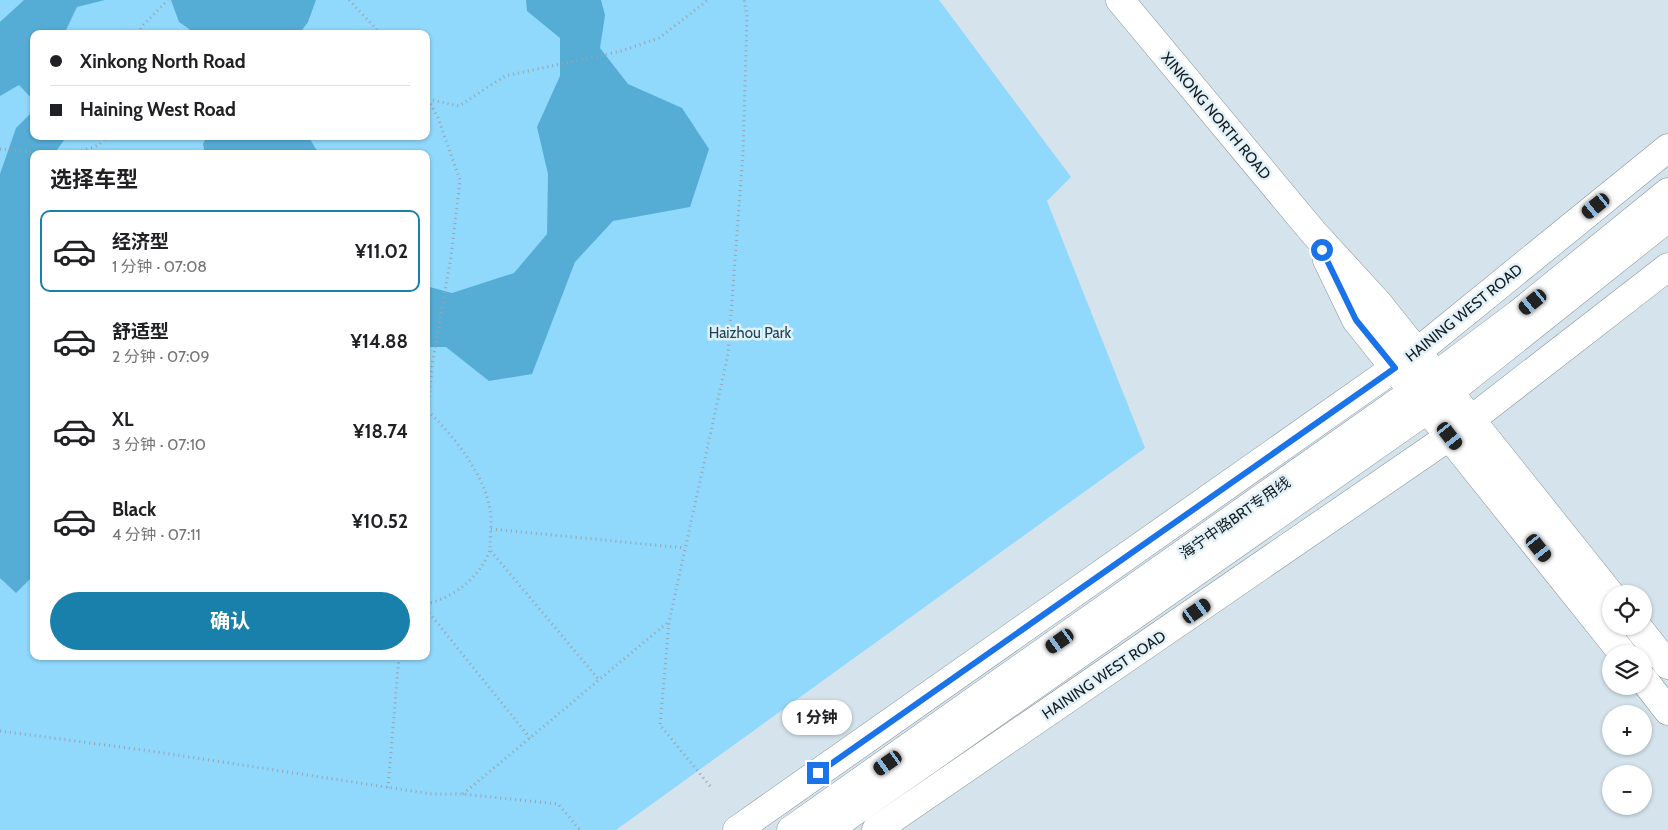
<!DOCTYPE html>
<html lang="zh">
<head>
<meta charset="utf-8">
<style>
	:root { --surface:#fff; --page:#f6f6f6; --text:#202124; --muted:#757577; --line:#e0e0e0; --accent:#1880aa }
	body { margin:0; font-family:Cabin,"Noto Sans SC",sans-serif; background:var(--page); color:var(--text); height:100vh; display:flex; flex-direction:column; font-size:19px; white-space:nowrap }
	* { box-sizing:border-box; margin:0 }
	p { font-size:16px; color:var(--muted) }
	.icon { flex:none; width:28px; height:28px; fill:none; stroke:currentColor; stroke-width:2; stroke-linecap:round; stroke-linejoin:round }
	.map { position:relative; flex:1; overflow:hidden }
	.side { position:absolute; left:30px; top:150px; width:400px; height:510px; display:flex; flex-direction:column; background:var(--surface); border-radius:10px; box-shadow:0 1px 4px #0004 }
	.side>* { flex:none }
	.hud { position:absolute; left:30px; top:30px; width:400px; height:110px; border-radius:10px; box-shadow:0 1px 4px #0004; display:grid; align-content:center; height:110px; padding:0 20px; background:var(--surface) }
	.buttons { position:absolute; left:1602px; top:585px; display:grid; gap:10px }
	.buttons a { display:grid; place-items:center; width:50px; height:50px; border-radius:50%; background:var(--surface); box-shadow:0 1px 4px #0004; font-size:25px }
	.end { position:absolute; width:22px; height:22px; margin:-11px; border:6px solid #1a73e8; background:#fff; box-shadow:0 0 0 2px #fff }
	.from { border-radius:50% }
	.bubble { position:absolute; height:35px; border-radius:18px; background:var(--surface); box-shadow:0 1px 4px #0004; font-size:16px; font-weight:700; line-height:35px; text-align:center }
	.car { position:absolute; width:15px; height:30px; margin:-15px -8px; border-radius:6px; box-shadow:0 0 4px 1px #0007; background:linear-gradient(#222 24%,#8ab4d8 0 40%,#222 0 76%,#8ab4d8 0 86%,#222 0) }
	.hud b { display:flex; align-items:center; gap:18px; height:48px; font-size:19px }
	.hud b+b { border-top:1px solid var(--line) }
	.hud i { width:12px; height:12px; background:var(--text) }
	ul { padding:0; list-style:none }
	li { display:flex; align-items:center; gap:15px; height:82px; margin:0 10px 8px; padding:0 10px; border:2px solid transparent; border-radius:10px }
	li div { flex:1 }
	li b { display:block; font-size:19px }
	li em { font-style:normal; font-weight:700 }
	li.selected { border-color:var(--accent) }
	li>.icon { width:45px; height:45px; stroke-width:1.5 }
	h2 { padding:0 20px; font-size:22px; line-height:60px }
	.action { display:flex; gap:10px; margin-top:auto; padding:10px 20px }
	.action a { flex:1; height:58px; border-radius:30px; background:var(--accent); color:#fff; font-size:20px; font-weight:700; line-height:58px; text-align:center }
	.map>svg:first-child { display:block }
	.green { fill:#90d8fc; fill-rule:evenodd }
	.water { fill:#55add6 }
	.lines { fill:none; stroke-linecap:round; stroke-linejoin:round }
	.minor-casing { stroke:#87969d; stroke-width:29 }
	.major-casing { stroke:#87969d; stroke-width:29 }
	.path { stroke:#98a4ab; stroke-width:3; stroke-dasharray:1 4; stroke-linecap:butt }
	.minor { stroke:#fff; stroke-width:28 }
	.major { stroke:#fff; stroke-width:28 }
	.route { stroke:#1a73e8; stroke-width:6 }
	.labels { text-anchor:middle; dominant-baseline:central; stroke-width:5; stroke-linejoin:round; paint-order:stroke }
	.street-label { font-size:15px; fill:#151a1d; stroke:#e1f1f9 }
	.park-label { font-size:15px; fill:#1d4355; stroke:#e1f1f9 }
</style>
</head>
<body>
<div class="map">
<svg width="1668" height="830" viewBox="0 0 1668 830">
	<rect width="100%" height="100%" fill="#d4e3ec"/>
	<path class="green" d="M0,0H939L1071,177L1047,201L1145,448L616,830H0ZM34,34H426V136H34ZM34,154H426V656H34Z"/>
	<path class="water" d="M24,0H105L77,7L64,34H34V101L19,85L0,96V22Z
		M171,0H316L308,22L299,34H196L179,22Z
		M526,0H601L605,15L600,48L628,84L682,108L709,149L690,207L613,221L575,262L532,374L489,381L446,347H426V286L452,293L514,273L547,234L548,174L537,127L560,76V38L527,11Z
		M34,110V136H67L54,154H34V575L16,593L0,578V174L16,128Z
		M207,136H308L319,154H205L203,144Z"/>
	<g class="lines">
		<g class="minor-casing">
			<path id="minor" d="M791,830L1435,376L1518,314L1668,192
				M828,830L1428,409L1668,218"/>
		</g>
		<g class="major-casing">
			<path id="major" d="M1120,0L1313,232L1378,303L1611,595
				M1327,260L1356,320L1623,654
				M1637,626L1668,665
				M1644,680L1668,711
				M737,830L1417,352L1668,148
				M876,830L1450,436L1668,267"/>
		</g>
		<path class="path" d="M349,0L381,34
			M139,34L142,26L168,0
			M426,95L438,118L460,180L451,257L432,366L428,411C454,436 490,481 491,519C491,529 490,540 490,550L600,681
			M428,99L459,106L505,76L621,51L659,38L708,0
			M0,149L57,154
			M72,154L99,145L106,136
			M491,529L685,548
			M426,604C454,598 480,577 490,550
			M426,609L530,738
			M0,731L150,751L432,794H463L558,804L580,830
			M710,786L660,725L669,622L728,354L743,153L747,16L744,0
			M388,788L399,656
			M463,794L668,622"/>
		<use href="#minor" class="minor"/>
		<use href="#major" class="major"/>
	</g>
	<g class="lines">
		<path class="route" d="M818,773L1395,368L1356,320L1322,250"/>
	</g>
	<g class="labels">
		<g class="street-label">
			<text transform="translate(1216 116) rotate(50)">XINKONG NORTH ROAD</text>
			<text transform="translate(1464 313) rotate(-39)">HAINING WEST ROAD</text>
			<text transform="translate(1235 518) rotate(-35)">海宁中路BRT专用线</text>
			<text transform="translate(1104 675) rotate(-34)">HAINING WEST ROAD</text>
		</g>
		<g class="park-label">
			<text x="750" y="333">Haizhou Park</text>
		</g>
	</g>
</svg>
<div class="buttons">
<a><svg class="icon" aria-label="locate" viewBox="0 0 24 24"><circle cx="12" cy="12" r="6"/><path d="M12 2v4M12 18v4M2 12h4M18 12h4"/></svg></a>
<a><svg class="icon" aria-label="layers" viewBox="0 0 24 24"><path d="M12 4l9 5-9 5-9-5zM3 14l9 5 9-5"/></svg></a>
<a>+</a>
<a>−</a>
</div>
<i class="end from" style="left:1322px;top:250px"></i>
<i class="end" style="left:818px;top:773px"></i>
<div class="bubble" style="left:782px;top:700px;width:70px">1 分钟</div>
<i class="car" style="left:1596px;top:206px;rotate:231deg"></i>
<i class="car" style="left:1533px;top:302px;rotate:231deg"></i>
<i class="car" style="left:1450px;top:436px;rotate:142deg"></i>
<i class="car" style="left:1539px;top:548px;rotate:142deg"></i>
<i class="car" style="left:1197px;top:611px;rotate:55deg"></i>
<i class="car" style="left:1060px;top:641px;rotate:235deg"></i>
<i class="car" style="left:888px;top:763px;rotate:235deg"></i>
<div class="hud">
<b><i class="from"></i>Xinkong North Road</b>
<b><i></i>Haining West Road</b>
</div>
<section class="side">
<h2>选择车型</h2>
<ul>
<li class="selected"><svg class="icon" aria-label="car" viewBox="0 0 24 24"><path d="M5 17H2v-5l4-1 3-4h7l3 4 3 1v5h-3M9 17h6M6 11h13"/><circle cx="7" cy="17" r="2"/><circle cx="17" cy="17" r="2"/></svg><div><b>经济型</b><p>1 分钟 · 07:08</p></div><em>¥11.02</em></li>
<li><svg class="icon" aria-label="car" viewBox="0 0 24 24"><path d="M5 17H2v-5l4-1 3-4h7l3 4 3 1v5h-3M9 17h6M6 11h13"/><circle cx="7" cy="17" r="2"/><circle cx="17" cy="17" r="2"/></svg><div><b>舒适型</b><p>2 分钟 · 07:09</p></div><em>¥14.88</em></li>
<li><svg class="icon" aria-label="car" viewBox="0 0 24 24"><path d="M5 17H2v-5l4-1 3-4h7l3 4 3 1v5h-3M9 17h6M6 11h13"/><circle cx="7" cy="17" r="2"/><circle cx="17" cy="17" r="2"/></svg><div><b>XL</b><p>3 分钟 · 07:10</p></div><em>¥18.74</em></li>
<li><svg class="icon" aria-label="car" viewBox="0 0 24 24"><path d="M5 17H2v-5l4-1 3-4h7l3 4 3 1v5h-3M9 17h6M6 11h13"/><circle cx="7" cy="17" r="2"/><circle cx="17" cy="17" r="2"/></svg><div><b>Black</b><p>4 分钟 · 07:11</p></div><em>¥10.52</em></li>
</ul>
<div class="action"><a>确认</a></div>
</section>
</div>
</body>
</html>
